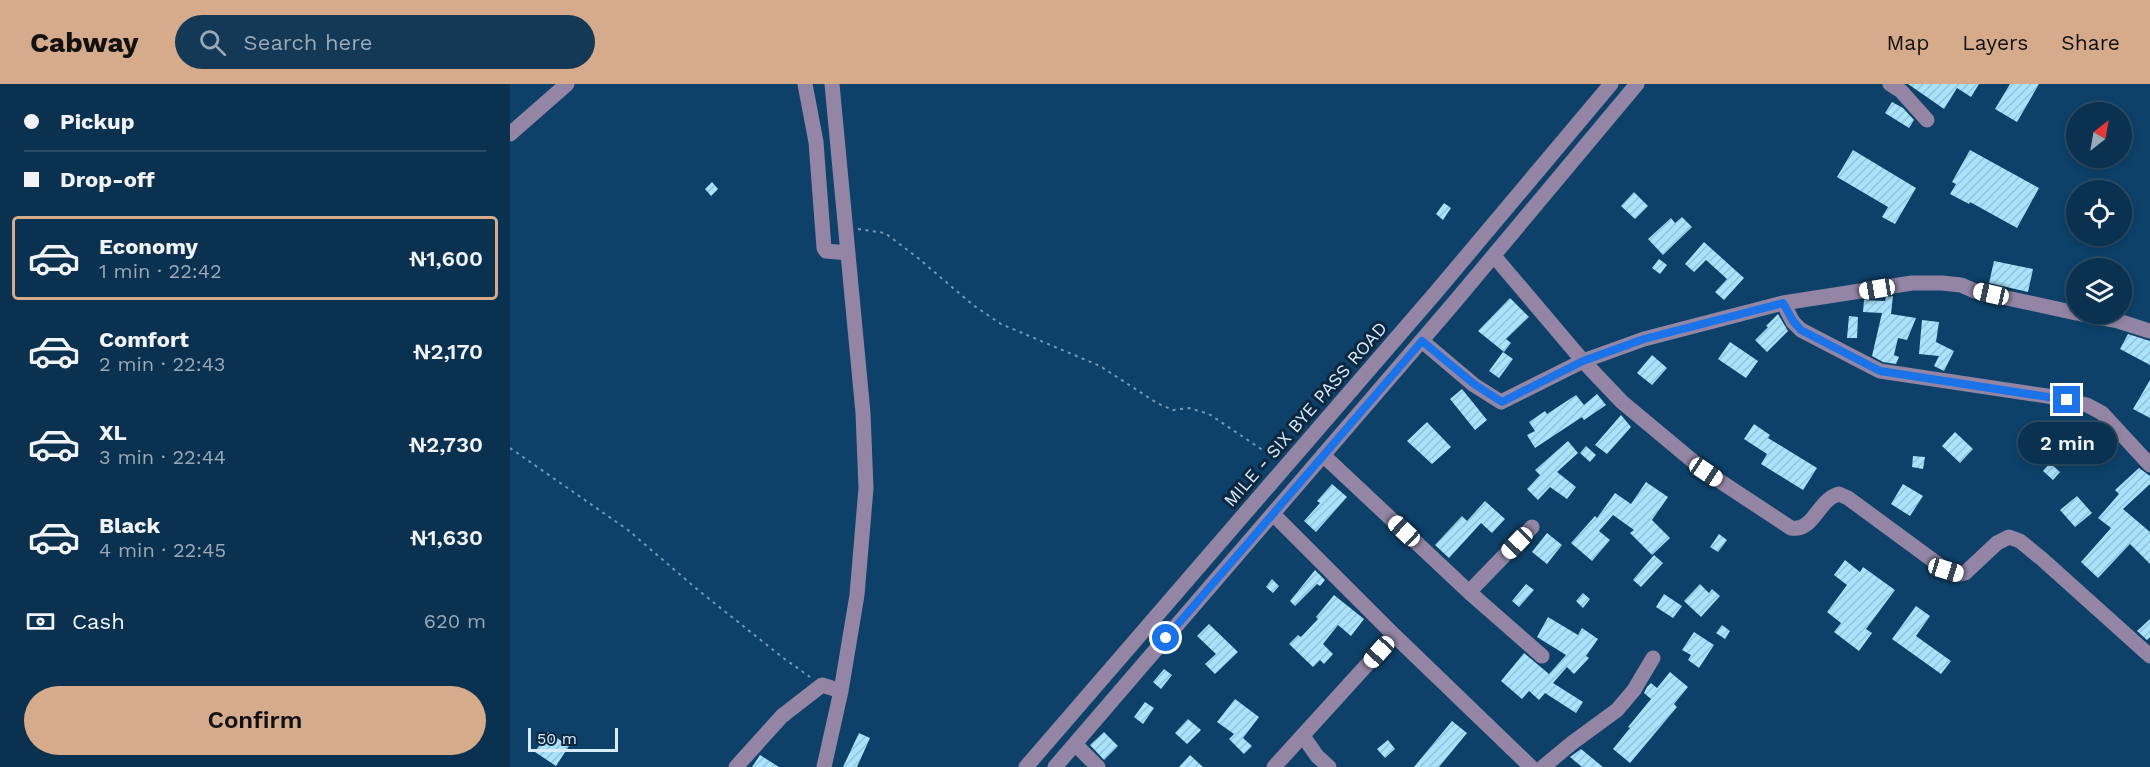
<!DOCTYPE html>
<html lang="en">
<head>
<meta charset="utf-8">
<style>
	:root { --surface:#0a314f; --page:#133956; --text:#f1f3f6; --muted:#99a9b7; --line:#2a4c66; --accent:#d6ab8b }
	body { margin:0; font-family:"Work Sans",sans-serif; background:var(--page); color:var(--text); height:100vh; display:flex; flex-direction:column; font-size:22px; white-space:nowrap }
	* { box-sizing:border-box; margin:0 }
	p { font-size:20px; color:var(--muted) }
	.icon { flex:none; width:33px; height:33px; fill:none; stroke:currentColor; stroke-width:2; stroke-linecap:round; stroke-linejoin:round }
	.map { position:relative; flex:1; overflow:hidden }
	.drawer { display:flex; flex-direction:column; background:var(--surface); width:510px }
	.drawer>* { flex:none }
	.guide { display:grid; align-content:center; height:132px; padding:0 24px; background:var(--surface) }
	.needle { width:39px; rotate:31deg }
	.fabs { position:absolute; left:1556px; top:18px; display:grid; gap:12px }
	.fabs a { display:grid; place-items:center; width:66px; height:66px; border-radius:50%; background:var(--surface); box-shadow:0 3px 9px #0003,0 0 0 2px var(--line); font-size:30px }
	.scale { position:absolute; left:18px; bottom:15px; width:90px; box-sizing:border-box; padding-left:6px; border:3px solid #d8ebfd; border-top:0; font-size:16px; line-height:21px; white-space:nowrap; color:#d8ebfd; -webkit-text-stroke:4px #0c273e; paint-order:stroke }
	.end { position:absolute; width:27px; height:27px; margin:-14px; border:8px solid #1a73e8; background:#fff; box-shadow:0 0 0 3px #fff }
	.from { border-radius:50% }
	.bubble { position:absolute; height:42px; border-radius:21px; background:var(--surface); box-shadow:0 3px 9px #0003,0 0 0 2px var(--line); font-size:20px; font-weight:600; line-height:42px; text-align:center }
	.car { position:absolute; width:18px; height:36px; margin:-18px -9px; border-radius:8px; box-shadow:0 0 4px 2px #0007; background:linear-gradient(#fff 24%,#345 0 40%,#fff 0 76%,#345 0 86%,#fff 0) }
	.guide b { display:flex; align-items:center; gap:21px; height:57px; font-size:22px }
	.guide b+b { border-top:2px solid var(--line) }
	.guide i { width:15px; height:15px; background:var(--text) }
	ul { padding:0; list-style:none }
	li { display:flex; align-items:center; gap:18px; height:84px; margin:0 12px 9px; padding:0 12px; border:3px solid transparent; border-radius:6px }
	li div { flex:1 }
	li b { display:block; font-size:22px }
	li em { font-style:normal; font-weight:600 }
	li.active { border-color:var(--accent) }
	li>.icon { width:54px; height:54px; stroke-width:1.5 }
	.pay { display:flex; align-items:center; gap:15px; height:66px; padding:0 24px; font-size:22px }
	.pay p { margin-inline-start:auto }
	.primary-button { display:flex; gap:12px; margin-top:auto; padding:12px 24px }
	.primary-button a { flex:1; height:69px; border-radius:36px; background:var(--accent); color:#111; font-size:24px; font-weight:600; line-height:69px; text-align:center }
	header { display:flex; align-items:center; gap:36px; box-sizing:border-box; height:84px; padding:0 30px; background:var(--accent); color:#111 }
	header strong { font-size:28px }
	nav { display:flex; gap:33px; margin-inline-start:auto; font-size:21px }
	.search { width:420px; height:54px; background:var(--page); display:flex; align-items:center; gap:15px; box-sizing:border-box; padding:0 21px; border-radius:33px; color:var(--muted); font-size:22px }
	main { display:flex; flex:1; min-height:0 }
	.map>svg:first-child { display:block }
	.building { fill:url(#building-hatch) }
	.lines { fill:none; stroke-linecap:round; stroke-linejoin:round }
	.path { stroke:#7598b5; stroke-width:2; stroke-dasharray:3 4.5; stroke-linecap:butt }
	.minor { stroke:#9485a4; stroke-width:15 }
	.route { stroke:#1a73e8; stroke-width:8 }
	.labels { text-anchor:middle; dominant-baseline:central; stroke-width:6; stroke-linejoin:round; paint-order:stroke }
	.street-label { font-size:18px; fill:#d8ebfd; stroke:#0c273e }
</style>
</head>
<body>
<header>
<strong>Cabway</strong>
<div class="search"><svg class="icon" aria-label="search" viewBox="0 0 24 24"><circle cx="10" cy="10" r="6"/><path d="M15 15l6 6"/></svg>Search here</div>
<nav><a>Map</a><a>Layers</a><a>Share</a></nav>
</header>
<main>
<section class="drawer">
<div class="guide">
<b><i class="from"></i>Pickup</b>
<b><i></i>Drop-off</b>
</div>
<ul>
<li class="active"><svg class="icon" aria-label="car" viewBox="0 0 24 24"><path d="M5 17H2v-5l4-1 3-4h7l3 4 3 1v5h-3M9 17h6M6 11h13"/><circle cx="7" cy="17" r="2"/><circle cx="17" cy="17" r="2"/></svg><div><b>Economy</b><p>1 min · 22:42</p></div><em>₦1,600</em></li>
<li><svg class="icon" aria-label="car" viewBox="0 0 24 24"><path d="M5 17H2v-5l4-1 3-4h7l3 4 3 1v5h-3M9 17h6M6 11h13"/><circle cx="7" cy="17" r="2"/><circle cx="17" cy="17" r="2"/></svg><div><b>Comfort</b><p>2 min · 22:43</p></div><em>₦2,170</em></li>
<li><svg class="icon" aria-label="car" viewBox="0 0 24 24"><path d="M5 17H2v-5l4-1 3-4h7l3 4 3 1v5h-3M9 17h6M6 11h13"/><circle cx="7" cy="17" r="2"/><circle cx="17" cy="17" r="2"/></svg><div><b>XL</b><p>3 min · 22:44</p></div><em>₦2,730</em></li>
<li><svg class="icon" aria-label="car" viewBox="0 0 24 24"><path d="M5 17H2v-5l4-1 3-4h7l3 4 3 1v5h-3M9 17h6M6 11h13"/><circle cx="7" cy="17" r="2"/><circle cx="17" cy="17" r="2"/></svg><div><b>Black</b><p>4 min · 22:45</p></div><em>₦1,630</em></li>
</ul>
<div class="pay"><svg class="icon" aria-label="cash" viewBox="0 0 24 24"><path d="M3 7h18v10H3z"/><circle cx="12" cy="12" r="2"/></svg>Cash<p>620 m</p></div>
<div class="primary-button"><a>Confirm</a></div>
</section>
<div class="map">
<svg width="1640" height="683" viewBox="0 0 1640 683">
	<defs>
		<pattern id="building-hatch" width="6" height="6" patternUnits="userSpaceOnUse" patternTransform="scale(1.5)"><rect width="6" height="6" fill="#a8e2fb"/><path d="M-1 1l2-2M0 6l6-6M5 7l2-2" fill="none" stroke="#93c3d8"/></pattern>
	</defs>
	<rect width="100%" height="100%" fill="#0d4169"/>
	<path class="building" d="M1398,0H1469L1461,13L1447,4L1434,25Z
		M1500,0H1529L1507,38L1485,25Z
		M1382,18L1393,24L1404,36L1399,44L1375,29Z
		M1343,66L1406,104L1385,140L1372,133L1378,123L1327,93Z
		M1460,66L1529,104L1507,144L1460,118L1459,120L1440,110L1446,100L1442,98Z
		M202,98L208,105L201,112L195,105Z
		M1124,108L1138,122L1125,135L1111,122Z
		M934,119L941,124L933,136L926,130Z
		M1172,133L1182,143L1153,171L1138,155L1161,134L1165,139Z
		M1194,158L1234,194L1214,216L1205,208L1217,195L1196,176L1184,188L1175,180Z
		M1149,175L1157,181L1150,190L1142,184Z
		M1484,177L1523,185L1518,208L1479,199Z
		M1383,212L1381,230L1406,234L1397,256L1388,254L1384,271L1389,273L1386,280L1373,278L1362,272L1372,229L1353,228L1354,216L1375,217L1376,213Z
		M1000,214L1019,233L996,255L1001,259L994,268L968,247Z
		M1268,230L1278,247L1257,268L1245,256L1258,243L1256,242Z
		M1339,232L1348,233L1347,254H1337Z
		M1412,236L1429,238L1426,258L1444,267L1434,287L1424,282L1429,272L1409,270Z
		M1618,250L1640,257V281L1610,265Z
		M1220,258L1248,277L1236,294L1208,275Z
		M993,268L1003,275L989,294L979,287Z
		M1142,271L1157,284L1142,301L1127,289Z
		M1640,296V334L1623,325Z
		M952,305L977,336L965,346L940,315Z
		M1087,310L1096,321L1074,336L1072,333L1025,364L1017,351L1025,347L1019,338L1035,327L1037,330L1066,311L1074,321Z
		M1111,331L1121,343L1097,370L1085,361Z
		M917,338L941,363L922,380L897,357Z
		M1244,340L1260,351L1258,354L1307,384L1293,406L1251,380L1257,370L1234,355Z
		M1445,348L1463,365L1450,379L1432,362Z
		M1058,357L1068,369L1047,388L1066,403L1057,415L1040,403L1028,416L1017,405L1030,391L1025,386Z
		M1076,362L1086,371L1080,378L1070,369Z
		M1403,372L1415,373L1413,385L1402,383Z
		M1540,379L1550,388L1543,396L1533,387Z
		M1629,384L1640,392V400L1613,425L1640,448V480L1620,460L1588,494L1571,478L1601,444L1588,434L1609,410L1605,406Z
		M1136,398L1158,413L1142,436L1160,454L1142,471L1120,449L1124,446L1103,431L1089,447L1100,456L1082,477L1061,459L1085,432L1087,434L1105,409L1121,420Z
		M822,400L837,413L806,448L794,437L810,419L807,417Z
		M1393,400L1413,412L1400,432L1381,420Z
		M1567,412L1582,429L1565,443L1550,426Z
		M975,417L995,435L982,449L971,439L939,474L925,461L952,432L957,437Z
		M1037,449L1052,461L1037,480L1022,468Z
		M1209,450L1217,456L1208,468L1200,463Z
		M1144,471L1153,479L1131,503L1123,496Z
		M1335,476L1350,488L1353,483L1385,506L1356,545L1362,549L1349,567L1324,548L1331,539L1317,528L1337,501L1324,491Z
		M805,486L815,496L810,502L807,500L785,522L780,517Z
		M762,495L769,502L763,509L756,503Z
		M1016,500L1024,506L1009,523L1002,517Z
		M1190,500L1199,509L1202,505L1210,512L1191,533L1174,517Z
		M1073,509L1080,515L1073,524L1066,517Z
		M1154,510L1172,522L1163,534L1146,523Z
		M824,511L854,535L841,552L828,541L813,560L823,570L814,580L810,576L803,583L779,560L788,551L791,553L808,535L806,533Z
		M1406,522L1420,532L1406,552L1441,577L1431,590L1382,555Z
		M1038,533L1068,551L1072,544L1088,555L1076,572L1079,574L1064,590L1057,583L1043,599L1073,618L1066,629L1035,609L1029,616L1019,607L1012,615L991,597L1014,569L1039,590L1056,571L1027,553Z
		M1640,535V553L1637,556L1627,547Z
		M699,540L728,568L705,590L695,580L706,570L687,552Z
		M1212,541L1220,547L1215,555L1206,549Z
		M1184,548L1204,561L1189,584L1178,576L1181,571L1172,566Z
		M654,585L662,591L651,605L643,598Z
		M1160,588L1178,603L1164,620L1167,623L1120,679L1103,665L1120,644L1118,643L1141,615L1134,609L1137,603L1141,599L1147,604Z
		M725,615L749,633L733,654L742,662L734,670L719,655L724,650L707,638Z
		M635,618L644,624L633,640L624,633Z
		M678,635L691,646L677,660L665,649Z
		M942,637L957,649L929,683H904Z
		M38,648L59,662L46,682L25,668Z
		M594,648L608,662L594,676L580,661Z
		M349,649L360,654L347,683H333Z
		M878,656L885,665L875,674L867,665Z
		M1071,665L1093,683H1072L1060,673Z
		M250,671L269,683H242Z
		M680,671L693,683H669Z"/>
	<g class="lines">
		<path class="path" d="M348,145L375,149L408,174L463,221L491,240L590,282L647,319L663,326L679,324L699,330L766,375
			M0,364L118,446L188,506L272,573L300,593"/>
		<path class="minor" d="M295,0L306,58L314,164L316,167L338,169
			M1380,0L1391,7L1417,36
			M0,50L57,0
			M1273,219L1283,238L1291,246L1370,287L1537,312L1577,321L1592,329L1640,381
			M1566,229L1465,207L1451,201L1432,199H1402L1273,219L1134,255L1073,277L1112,318L1196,388L1281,444C1304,448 1308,415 1329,410L1338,414L1436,486L1450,490L1455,489L1487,459L1499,453L1510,457L1532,475L1640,572
			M1571,230L1608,237L1640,247
			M912,257L964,301L991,318L1073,277L984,172
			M813,371L959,508L1032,572
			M763,430L884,551L764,683
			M959,508L1022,443
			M884,551L1021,683
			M793,652L807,672L819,683
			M565,660L588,683
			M226,683L272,632L312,601L331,607
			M314,683L331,607L347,511L356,404L353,329L322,0
			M516,683L927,207L1101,0
			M545,683L943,220L1127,0
			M1033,683L1062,659L1107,626L1124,606L1143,574"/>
	</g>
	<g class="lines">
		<path class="route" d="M656,554L912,257L964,300L992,318L1073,277L1134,255L1273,219L1283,237L1291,246L1370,287L1557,316"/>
	</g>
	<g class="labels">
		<g class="street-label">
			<text transform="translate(795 330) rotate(-49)">MILE - SIX BYE PASS ROAD</text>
		</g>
	</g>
</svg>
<div class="fabs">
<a><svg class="needle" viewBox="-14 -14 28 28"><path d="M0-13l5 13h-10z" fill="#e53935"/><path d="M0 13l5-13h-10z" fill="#99a9b7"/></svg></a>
<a><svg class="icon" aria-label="locate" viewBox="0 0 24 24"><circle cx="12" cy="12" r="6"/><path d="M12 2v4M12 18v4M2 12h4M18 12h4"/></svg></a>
<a><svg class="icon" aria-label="layers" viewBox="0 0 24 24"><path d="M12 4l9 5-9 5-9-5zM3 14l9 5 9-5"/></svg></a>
</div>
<div class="scale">50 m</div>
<i class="end from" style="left:656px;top:554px"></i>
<i class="end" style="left:1557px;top:316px"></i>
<div class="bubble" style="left:1508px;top:338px;width:99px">2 min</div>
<i class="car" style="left:1367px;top:205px;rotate:261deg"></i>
<i class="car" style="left:1481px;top:210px;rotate:283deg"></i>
<i class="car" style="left:1196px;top:388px;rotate:124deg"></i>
<i class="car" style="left:894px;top:447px;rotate:313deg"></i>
<i class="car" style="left:1007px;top:459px;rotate:224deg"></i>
<i class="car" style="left:1436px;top:486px;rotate:107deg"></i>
<i class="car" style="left:869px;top:568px;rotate:222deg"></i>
</div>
</main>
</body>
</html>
